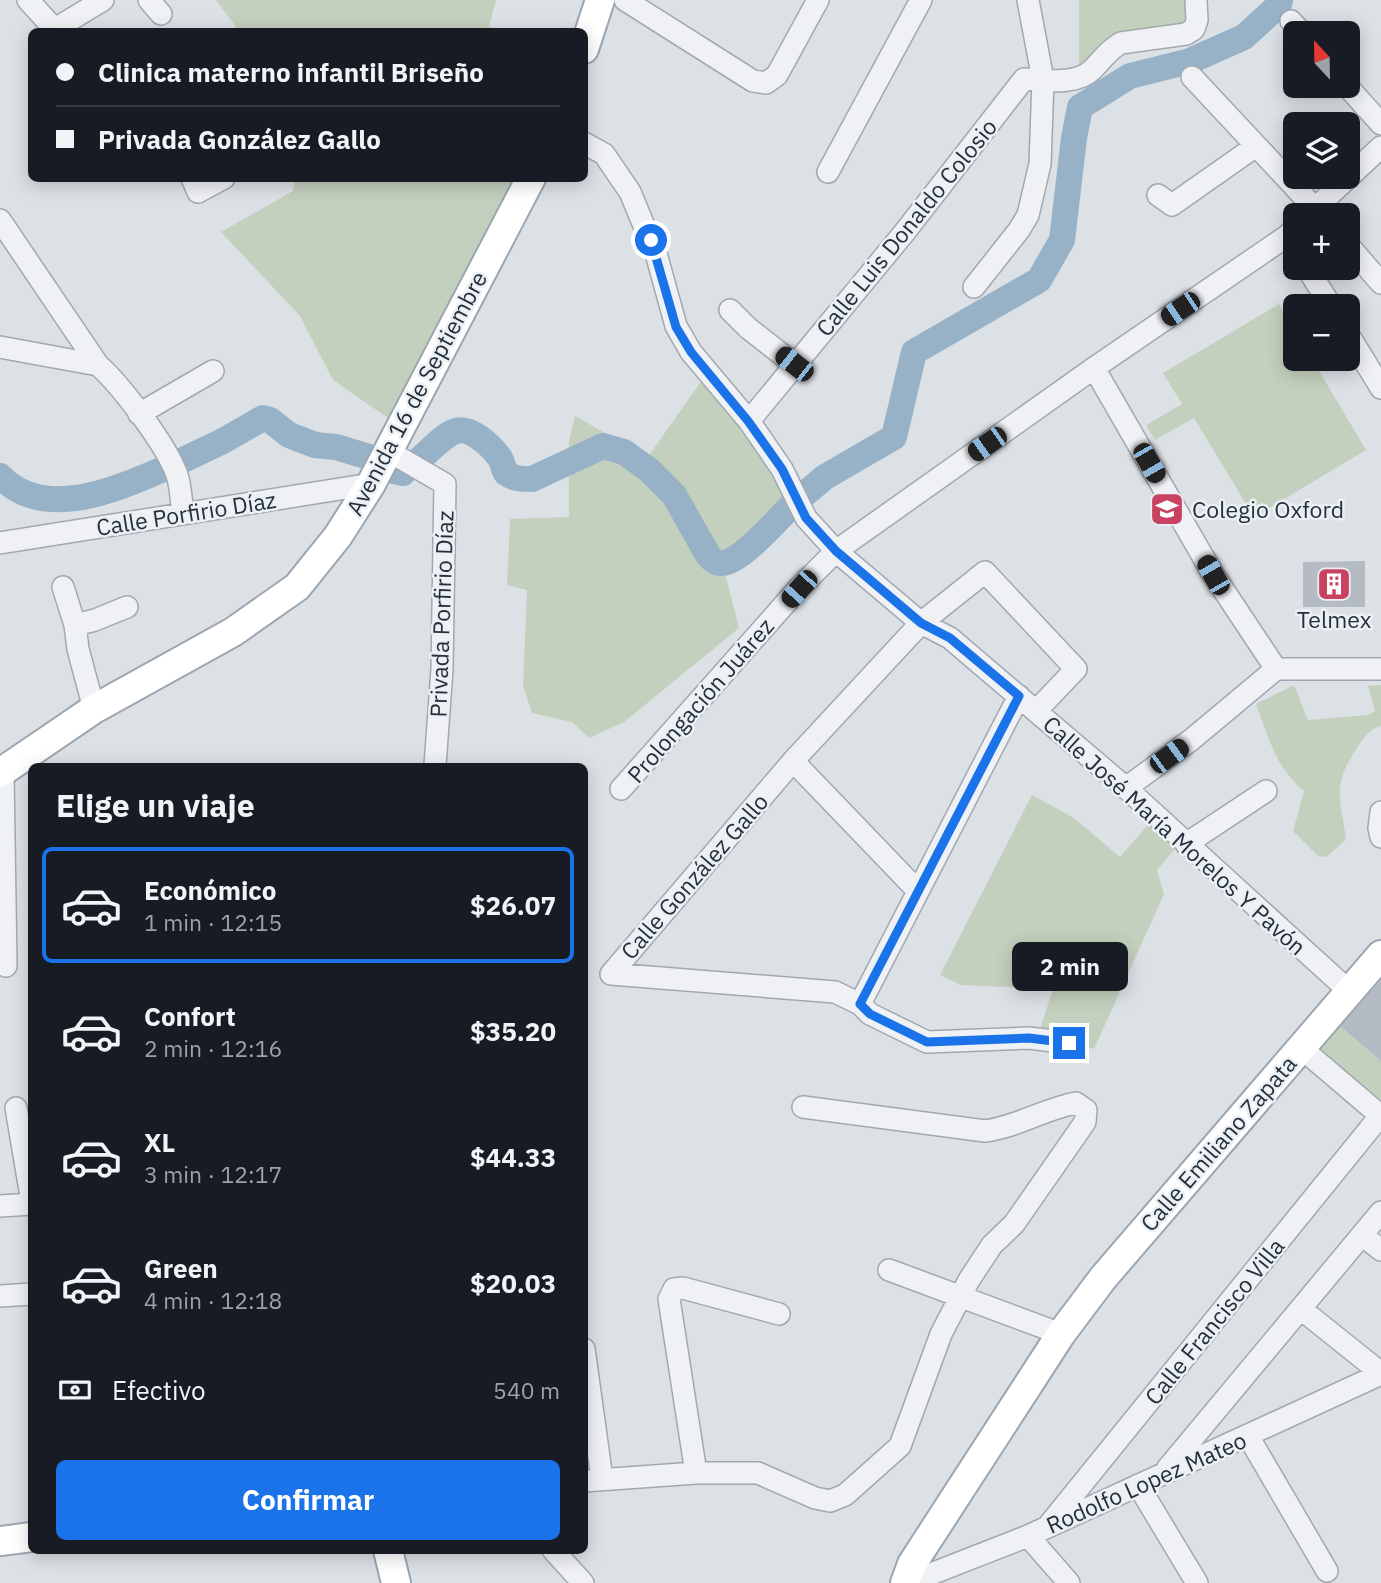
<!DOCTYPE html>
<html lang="es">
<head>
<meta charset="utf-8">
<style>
	:root { --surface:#171b24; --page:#242831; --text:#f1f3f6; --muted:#9ea1a6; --line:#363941; --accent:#1a73e8 }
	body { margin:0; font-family:"IBM Plex Sans",sans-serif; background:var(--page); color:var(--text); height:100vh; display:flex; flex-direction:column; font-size:26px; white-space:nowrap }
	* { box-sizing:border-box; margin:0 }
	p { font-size:23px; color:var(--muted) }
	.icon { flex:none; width:38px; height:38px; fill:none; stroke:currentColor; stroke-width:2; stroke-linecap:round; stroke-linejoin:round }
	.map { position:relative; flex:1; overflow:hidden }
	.panel { position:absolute; left:28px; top:763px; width:560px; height:791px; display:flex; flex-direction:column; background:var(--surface); border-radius:10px; box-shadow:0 4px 18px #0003 }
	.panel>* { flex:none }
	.banner { position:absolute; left:28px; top:28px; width:560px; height:154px; border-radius:10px; box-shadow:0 4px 18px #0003; display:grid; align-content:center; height:154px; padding:0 28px; background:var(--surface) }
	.needle { width:46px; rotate:338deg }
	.buttons { position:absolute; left:1283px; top:21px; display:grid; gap:14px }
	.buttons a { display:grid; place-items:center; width:77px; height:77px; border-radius:10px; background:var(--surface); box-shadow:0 4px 18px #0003; font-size:35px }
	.end { position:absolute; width:32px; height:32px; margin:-16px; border:9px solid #1a73e8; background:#fff; box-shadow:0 0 0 4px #fff }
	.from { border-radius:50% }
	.bubble { position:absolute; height:49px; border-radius:10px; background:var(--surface); box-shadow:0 4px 18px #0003; font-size:23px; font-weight:800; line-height:49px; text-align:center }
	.car { position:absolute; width:21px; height:42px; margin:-21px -10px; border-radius:9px; box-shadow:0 0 5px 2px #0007; background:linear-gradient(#222 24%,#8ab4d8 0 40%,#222 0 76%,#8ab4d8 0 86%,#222 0) }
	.banner b { display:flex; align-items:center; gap:24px; height:66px; font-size:26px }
	.banner b+b { border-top:2px solid var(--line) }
	.banner i { width:18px; height:18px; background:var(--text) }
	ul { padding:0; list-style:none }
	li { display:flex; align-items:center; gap:21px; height:116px; margin:0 14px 10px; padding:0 14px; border:4px solid transparent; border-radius:10px }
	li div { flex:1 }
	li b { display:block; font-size:26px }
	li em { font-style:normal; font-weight:800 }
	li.on { border-color:var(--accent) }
	li>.icon { width:63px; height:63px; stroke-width:1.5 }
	h2 { padding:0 28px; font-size:32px; line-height:84px }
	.pay { display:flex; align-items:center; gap:18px; height:77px; padding:0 28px; font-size:26px }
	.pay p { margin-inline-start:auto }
	.cta { display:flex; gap:14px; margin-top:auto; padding:14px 28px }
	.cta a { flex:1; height:80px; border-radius:10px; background:var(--accent); color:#fff; font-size:28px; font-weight:800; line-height:80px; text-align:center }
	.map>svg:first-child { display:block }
	.green { fill:#c4d0be }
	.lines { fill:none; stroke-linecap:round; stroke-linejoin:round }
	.river { stroke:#97b2c6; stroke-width:26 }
	.building { fill:#b4bbc3 }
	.minor-casing { stroke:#a2a8b0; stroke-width:24 }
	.major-casing { stroke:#9ca6b1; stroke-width:32 }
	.minor { stroke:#eff1f5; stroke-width:21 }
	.major { stroke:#fff; stroke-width:28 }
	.route { stroke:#1a73e8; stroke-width:9 }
	.labels { text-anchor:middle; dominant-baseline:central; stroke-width:5; stroke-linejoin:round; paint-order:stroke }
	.street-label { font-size:23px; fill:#26303c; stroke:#ebf0f4 }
	.poi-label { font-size:23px; fill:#26303c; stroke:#ebf0f4; text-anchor:start }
</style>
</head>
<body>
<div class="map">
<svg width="1381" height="1583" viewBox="0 0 1381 1583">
	<rect width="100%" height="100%" fill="#dce1e6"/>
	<path class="green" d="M216,0H496L489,27L501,31H239Z
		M1079,0H1185L1186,23L1184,28L1109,37L1086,65L1079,67Z
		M295,179H520L388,418L333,380L300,316L221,232L293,191Z
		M1279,304L1295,331V359H1312L1366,450L1254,517L1194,418L1155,440L1146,425L1182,404L1163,373Z
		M702,380L773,464L796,512L725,573L739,628L624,722L589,738L572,722L532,713L523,686L527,590L507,585L510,519L569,517V441L575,416L648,457Z
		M1294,685L1308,720L1368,715L1375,711L1368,686L1381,685V726C1370,728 1363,739 1357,748C1332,785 1340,797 1346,839L1327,857L1318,856L1293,831L1304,791C1275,767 1269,738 1256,704Z
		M1032,795L1074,818L1120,857L1149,824L1175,849L1157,870L1164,894L1094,1049L1039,1033L1053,989L961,985L940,975Z
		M1340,1026L1381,1061V1098L1378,1102L1318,1050Z"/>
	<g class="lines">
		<path class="river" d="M421,458C431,450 443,435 456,431C471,426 492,447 500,458C503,463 503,469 506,473C513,479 524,479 532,479L603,446L624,452L649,470L674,495L708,555C712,560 716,564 722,563C741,562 778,519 792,505
			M179,462L223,441L263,418L270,420L289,435L315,445L336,447L369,457
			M394,471L403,473L410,465
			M0,476C45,523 119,488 168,467
			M806,493L825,477L894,437L914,352L1039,280L1062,240L1074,138L1080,107L1130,76L1190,61L1244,37L1279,5L1280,0"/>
	</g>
	<path class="building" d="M1365,561V607H1303V562Z
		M1381,980V1061L1340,1026Z"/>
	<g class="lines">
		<g class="minor-casing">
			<path id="minor" d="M28,0L57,32
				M149,0L161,14
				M625,0L753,81L766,83L777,75L818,0
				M1291,21L1302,33
				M55,29L103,0
				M1192,77L1321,215
				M1347,86L1381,124
				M584,143L604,154L630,192L657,257L676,326L691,352L749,421L782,469L806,518L836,551L921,623L950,638L1126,788L1349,991
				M828,172L921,0
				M192,178L198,192L224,178
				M1158,195L1172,205L1256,146
				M1308,215L1381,147
				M0,220L98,365
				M1348,245L1381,283
				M1307,268L1331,306
				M974,287L1019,230L1028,215L1040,164L1043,80L1028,0
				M730,310L748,328L794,364
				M1348,334L1381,388
				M0,347L98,365C121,385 167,446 177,475C181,487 181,501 183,513
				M1094,368L1213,574L1276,669
				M139,414L213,371
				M749,421L904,233L1024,79C1046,80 1076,86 1093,69C1103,59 1108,50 1121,43L1186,34L1194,29L1197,20L1196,0
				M390,452L445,484L442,669L435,766
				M0,543L371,484
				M63,587L75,625L78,649L94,709
				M75,625L95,620L127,607
				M793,761L917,890
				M3,772L6,966
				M1126,788L1191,740L1276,669H1381
				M621,789L799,588L836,551L1094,368L1287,236L1295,228
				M1381,812L1379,828L1381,837
				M1186,844L1266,791
				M611,974L793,761L921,623L985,572L1076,669L1036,711
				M611,974L835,992L860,1004L870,1014L927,1042L1029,1038L1069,1043
				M860,1004L1019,696
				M1300,1047L1381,1116
				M16,1108L32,1202
				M0,1206L32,1204
				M1362,1235L1381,1250
				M889,1270L1061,1334
				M0,1296L32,1294
				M1301,1309L1381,1373
				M584,1349L602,1479
				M1248,1436L1327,1571
				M1167,1469L1381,1212
				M696,1473L669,1299L674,1289L683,1288L779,1314
				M584,1481L696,1473H758L815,1498L830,1501L845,1495L900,1446L941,1334L969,1280L992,1245L1014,1224L1085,1122L1086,1110L1076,1103C1044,1109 1017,1127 985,1131L803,1107
				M1138,1485L1197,1583
				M1048,1526L1380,1116
				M1028,1536L1069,1583
				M553,1550L583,1583
				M908,1583L1028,1536L1381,1374"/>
		</g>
		<g class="major-casing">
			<path id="major" d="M584,49L600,0
				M0,773L94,709L233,632L297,587L338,536L371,484L531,178
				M0,1541L32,1537
				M388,1550L396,1583
				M905,1583L912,1564L1061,1334L1103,1278L1381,955"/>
		</g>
		<use href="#minor" class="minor"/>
		<use href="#major" class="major"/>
	</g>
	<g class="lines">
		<path class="route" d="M651,240L676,327L691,352L748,421L782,469L806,518L836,551L921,623L950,638L1019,696L860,1004L870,1014L927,1042L1029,1038L1069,1043"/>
	</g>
	<defs>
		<g id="school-square" transform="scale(1.75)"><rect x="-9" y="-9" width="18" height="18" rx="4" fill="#ca4262" stroke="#ebf0f4"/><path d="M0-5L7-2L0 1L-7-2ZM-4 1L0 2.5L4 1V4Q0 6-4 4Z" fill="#fff"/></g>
		<g id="building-square" transform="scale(1.75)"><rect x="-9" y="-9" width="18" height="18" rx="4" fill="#ca4262" stroke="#ebf0f4"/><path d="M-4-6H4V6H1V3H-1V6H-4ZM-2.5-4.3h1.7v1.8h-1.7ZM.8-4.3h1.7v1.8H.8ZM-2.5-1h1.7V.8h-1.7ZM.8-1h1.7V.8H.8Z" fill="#fff"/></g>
	</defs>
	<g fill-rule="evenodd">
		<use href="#school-square" x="1167" y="509"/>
		<use href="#building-square" x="1334" y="584"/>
	</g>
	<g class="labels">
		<g class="street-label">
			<text transform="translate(906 227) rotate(-51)">Calle Luis Donaldo Colosio</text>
			<text transform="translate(416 393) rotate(-62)">Avenida 16 de Septiembre</text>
			<text transform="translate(186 513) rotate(-9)">Calle Porfirio Díaz</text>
			<text transform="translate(441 614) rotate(-88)">Privada Porfirio Díaz</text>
			<text transform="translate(700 700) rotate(-49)">Prolongación Juárez</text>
			<text transform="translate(1175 835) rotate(42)">Calle José María Morelos Y Pavón</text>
			<text transform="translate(694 876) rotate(-49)">Calle González Gallo</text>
			<text transform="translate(1218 1143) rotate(-49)">Calle Emiliano Zapata</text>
			<text transform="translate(1214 1321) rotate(-51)">Calle Francisco Villa</text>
			<text transform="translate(1146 1482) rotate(-24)">Rodolfo Lopez Mateo</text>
		</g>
		<g class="poi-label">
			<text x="1192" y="509">Colegio Oxford</text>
			<text x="1334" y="619" text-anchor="middle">Telmex</text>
		</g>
	</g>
</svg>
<div class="buttons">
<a><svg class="needle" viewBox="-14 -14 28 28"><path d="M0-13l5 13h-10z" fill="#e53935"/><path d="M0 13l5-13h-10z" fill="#9ea1a6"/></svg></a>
<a><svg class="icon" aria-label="layers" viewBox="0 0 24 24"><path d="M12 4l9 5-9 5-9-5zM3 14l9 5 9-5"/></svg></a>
<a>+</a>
<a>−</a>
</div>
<i class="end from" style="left:651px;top:240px"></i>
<i class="end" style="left:1069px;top:1043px"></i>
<div class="bubble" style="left:1012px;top:942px;width:116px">2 min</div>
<i class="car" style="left:1180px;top:309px;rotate:236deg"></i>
<i class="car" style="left:794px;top:364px;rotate:308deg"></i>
<i class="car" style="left:987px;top:444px;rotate:235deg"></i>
<i class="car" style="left:1149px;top:463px;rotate:150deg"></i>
<i class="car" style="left:1213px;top:575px;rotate:330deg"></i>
<i class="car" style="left:799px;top:589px;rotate:222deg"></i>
<i class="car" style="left:1169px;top:756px;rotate:54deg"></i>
<div class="banner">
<b><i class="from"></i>Clinica materno infantil Briseño</b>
<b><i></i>Privada González Gallo</b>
</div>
<section class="panel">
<h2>Elige un viaje</h2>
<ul>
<li class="on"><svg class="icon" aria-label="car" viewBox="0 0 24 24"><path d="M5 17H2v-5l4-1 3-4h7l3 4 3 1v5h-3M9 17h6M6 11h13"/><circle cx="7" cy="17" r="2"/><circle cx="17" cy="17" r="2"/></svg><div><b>Económico</b><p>1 min · 12:15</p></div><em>$26.07</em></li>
<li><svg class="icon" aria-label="car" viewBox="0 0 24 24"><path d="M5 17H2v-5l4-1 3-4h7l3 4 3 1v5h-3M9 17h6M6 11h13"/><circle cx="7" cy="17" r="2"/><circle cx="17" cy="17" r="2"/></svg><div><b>Confort</b><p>2 min · 12:16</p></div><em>$35.20</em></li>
<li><svg class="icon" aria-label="car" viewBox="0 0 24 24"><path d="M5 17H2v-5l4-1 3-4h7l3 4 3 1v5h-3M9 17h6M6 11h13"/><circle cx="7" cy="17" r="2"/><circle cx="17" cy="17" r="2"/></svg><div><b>XL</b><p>3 min · 12:17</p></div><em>$44.33</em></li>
<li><svg class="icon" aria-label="car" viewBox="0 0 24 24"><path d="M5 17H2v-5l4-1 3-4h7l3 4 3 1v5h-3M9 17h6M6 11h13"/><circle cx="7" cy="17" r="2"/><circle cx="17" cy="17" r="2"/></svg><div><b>Green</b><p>4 min · 12:18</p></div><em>$20.03</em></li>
</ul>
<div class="pay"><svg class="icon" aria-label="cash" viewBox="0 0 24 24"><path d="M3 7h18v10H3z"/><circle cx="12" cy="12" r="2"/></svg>Efectivo<p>540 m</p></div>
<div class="cta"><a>Confirmar</a></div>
</section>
</div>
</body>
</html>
